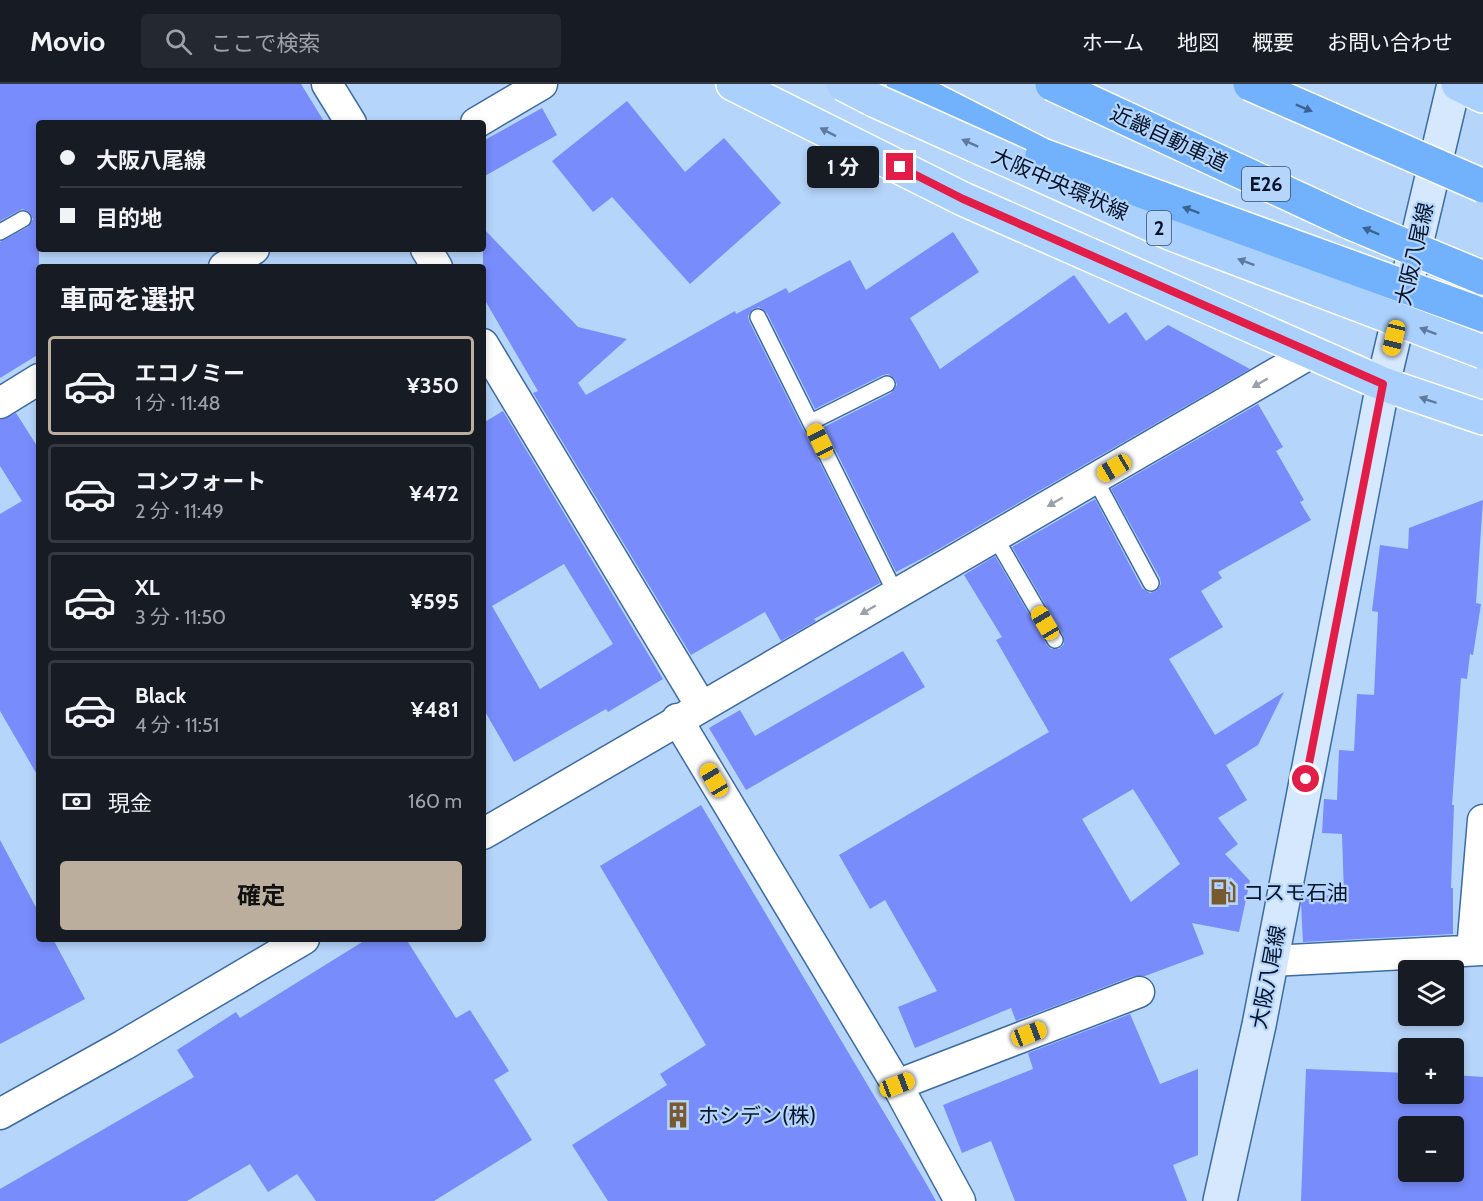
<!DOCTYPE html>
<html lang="ja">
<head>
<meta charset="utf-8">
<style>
	:root { --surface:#171b24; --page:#242831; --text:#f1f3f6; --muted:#9ea1a6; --line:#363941; --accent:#bbae9c }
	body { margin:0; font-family:Cabin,"Noto Sans JP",sans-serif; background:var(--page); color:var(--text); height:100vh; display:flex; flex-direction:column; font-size:22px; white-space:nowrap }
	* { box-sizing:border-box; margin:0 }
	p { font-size:20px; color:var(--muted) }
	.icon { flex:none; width:33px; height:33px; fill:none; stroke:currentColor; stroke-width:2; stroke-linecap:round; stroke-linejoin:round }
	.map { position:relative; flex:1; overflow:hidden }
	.side { position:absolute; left:36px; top:180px; width:450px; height:678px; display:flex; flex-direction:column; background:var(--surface); border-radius:6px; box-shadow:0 3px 9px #0003 }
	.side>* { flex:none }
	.guide { position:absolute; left:36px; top:36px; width:450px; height:132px; border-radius:6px; box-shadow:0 3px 9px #0003; display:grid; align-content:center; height:132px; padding:0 24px; background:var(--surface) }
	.fabs { position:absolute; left:1398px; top:876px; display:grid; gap:12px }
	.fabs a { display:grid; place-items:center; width:66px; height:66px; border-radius:6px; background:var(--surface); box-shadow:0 3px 9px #0003; font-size:30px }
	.end { position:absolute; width:27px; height:27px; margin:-14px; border:8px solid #e11d48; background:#fff; box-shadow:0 0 0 3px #fff }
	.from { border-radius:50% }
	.bubble { position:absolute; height:42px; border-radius:6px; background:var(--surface); box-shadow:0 3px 9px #0003; font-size:20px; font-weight:700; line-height:42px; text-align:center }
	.car { position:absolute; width:18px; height:36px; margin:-18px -9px; border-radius:8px; box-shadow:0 0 4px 2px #0007; background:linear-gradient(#f5c518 24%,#345 0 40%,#f5c518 0 76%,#345 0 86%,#f5c518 0) }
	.guide b { display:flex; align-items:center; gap:21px; height:57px; font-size:22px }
	.guide b+b { border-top:2px solid var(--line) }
	.guide i { width:15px; height:15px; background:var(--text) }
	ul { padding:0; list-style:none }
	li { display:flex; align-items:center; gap:18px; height:99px; margin:0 12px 9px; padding:0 12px; border:3px solid var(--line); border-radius:6px }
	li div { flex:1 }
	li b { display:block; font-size:22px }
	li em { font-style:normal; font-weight:700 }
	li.active { border-color:var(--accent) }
	li>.icon { width:54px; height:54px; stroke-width:1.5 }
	h2 { padding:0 24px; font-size:27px; line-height:72px }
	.pay { display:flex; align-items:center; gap:15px; height:66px; padding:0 24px; font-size:22px }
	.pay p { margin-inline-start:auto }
	.cta { display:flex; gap:12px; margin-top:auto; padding:12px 24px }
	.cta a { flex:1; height:69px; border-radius:6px; background:var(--accent); color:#111; font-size:24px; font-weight:700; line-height:69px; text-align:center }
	header { display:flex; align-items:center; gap:36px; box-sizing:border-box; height:84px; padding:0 30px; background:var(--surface); border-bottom:2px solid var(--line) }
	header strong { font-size:28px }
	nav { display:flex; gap:33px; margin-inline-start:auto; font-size:21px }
	.search { width:420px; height:54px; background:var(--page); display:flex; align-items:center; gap:15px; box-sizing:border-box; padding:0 21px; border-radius:6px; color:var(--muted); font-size:22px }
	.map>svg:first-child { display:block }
	.building { fill:#788cfb; fill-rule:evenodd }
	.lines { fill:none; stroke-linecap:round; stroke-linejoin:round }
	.lane-casing { stroke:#3b6ca4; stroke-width:18 }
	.street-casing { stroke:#3b6ca4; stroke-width:33 }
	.secondary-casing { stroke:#3b6ca4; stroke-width:36 }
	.primary-casing { stroke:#fff; stroke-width:36 }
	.highway-casing { stroke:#fff; stroke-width:36 }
	.lane { stroke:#fff; stroke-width:15 }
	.street { stroke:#fff; stroke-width:30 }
	.secondary { stroke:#d5e8fe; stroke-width:33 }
	.primary { stroke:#aad0fd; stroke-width:33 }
	.highway { stroke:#72b1fc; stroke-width:33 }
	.primary-bridge-casing { stroke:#fff; stroke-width:36; stroke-linecap:butt }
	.highway-bridge-casing { stroke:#fff; stroke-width:36; stroke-linecap:butt }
	.primary-bridge { stroke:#aad0fd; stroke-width:33 }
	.highway-bridge { stroke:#72b1fc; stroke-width:33 }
	.oneway { fill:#3a6293 }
	.oneway2 { fill:#5e7b9e }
	.oneway3 { fill:#9aa1aa }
	.route { stroke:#e11d48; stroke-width:8 }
	.labels { text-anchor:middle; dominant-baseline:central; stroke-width:4.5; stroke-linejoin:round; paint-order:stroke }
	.shield { fill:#b6d5fb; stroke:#384d69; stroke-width:1.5 }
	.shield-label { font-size:20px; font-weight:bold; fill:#02132a }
	.street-label { font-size:21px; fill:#02132a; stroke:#b6d5fb }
	.poi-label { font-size:21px; fill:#02132a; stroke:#b6d5fb; text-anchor:start }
</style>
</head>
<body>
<header>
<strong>Movio</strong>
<div class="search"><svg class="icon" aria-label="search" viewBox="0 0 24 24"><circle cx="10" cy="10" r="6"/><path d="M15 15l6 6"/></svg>ここで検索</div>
<nav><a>ホーム</a><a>地図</a><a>概要</a><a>お問い合わせ</a></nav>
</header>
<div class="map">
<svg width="1483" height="1117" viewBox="0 0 1483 1117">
	<rect width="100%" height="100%" fill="#b6d5fb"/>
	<path class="building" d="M0,0H301L325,39H39V270L0,294V158L28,143L33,135L28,127L22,125L0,137Z
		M627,17L685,88L724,54L781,119L690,200L612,113L593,128L552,77Z
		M542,24L557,51L483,93V57Z
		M483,144L578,243L627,255L578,299L586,311L735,227L736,230L786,204L789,209L850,176L866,206L953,148L979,188L910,234L940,285L1074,191L1109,240L1126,228L1146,257L1168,241L1250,285L925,473L896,488L824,343L891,309L897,301L895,295L888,290L883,291L815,325L767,229L759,223L753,225L748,232L749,237L880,499L814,535L816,537L781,557L765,528L691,571L533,309L538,307L483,213Z
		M1258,320L1283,363L1276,367L1304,416L1300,418L1311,436L1218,488L1222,494L1201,507L1223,543L1169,575L1215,651L1284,608L1258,661L1226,681L1247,716L1218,734L1238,760L1225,770L1250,797L1239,848L1192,839L1204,870L1145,892H1133L1016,937L1011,924L915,964L898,923L937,907L885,816L870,825L839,771L1049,648L996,556L1002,553L964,491L995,472L1047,561L1051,565H1059L1064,560L1063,551L1012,463L1095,415L1142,504L1150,509L1156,507L1161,500L1160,494L1111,405ZM1133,705L1180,780L1131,818L1082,735Z
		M503,327L663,595L608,628L606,625L514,678L483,624V339ZM564,480L613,560L540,605L492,522Z
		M16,329L39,365V694L0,627V430L22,417L0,382V336Z
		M1483,416L1476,519L1481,520L1473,571L1470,570L1467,595L1461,594L1452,721H1454L1451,804H1453V850L1303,858L1301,820L1303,812L1344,811L1342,750L1322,749L1324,715L1337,716L1339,666L1354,667L1357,610L1374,611L1378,528L1372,527L1380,461L1408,465L1409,444Z
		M903,567L925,603L746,706L709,644L740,626L755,652Z
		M701,721L923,1094L936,1117H608L572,1061L667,1001L660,990L706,961L600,782Z
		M0,756L39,829V855H53L85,915L0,960Z
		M367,855H406L456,934L470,926L509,987L494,996L532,1056L434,1117H316L297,1090L268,1108L250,1080L187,1117H0V1105L194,993L177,966L236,928L240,934Z
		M1130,930L1160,1000L1198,985V1071L1173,1081L1187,1117H1015L991,1057L962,1069L943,1021L1033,985L1028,969Z
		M1306,985L1408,989V1010H1454V991L1483,993V1117H1301ZM1408,1042H1454V1088H1408Z"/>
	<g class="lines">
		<g class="lane-casing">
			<path id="lane" d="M0,148L23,135
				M758,233L896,510
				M811,338L887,300
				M1095,395L1151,499
				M995,453L1055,556"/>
		</g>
		<g class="street-casing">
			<path id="street" d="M327,0L351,39
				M476,39L542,0
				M426,165L437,183
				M224,183L254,165
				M483,260L701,622
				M0,319L39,295
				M677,635L897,1001L960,1117
				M483,750L1311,269
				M1472,866L1483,736
				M1271,877L1483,866
				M897,1001L1139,908
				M0,1030L124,961L304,855"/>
		</g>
		<g class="secondary-casing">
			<path id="secondary" d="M1220,1117L1259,941L1383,300L1454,0"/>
		</g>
		<g class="primary-casing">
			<path id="primary" d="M733,0L963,115L1383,300L1483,334
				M1458,0L1483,12"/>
		</g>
		<g class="highway-casing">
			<path id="highway" d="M903,0L1042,71"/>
		</g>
		<use href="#lane" class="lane"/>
		<use href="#street" class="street"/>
		<use href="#secondary" class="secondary"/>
		<use href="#primary" class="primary"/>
		<use href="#highway" class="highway"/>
		<g class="primary-bridge-casing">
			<path id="primary-bridge" d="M843,0L876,17L1172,150L1483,268"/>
		</g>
		<g class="highway-bridge-casing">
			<path id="highway-bridge" d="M1052,0L1351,139L1483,194
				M1250,0L1483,102
				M1042,71L1483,231"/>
		</g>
		<use href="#primary-bridge" class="primary-bridge"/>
		<use href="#highway-bridge" class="highway-bridge"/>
	</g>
	<defs><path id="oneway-solid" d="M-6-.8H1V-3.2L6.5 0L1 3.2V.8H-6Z" transform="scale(1.5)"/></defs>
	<g class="oneway">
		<use href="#oneway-solid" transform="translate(1304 24) rotate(23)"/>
		<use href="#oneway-solid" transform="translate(1191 126) rotate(-160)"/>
		<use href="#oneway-solid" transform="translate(1371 147) rotate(-157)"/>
	</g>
	<g class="oneway2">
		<use href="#oneway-solid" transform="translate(828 48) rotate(-153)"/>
		<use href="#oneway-solid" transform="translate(970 59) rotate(-156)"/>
		<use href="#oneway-solid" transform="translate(1246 178) rotate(-159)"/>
		<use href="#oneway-solid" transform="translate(1428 247) rotate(-159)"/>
		<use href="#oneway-solid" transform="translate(1428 316) rotate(-161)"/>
	</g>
	<g class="oneway3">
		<use href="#oneway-solid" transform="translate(1260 299) rotate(150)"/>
		<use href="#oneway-solid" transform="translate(1055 418) rotate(150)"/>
		<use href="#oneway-solid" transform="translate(868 526) rotate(150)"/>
	</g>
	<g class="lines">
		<path class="route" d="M900,83L963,115L1383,300L1306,695"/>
	</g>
	<defs>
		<g id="fuel-bare" transform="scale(2.07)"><path d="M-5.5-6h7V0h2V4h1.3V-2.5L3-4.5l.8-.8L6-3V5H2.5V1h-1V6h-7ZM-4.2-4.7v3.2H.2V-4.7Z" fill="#79592f" stroke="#b6d5fb" stroke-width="2.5" paint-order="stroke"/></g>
		<g id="building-bare" transform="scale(2.07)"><path d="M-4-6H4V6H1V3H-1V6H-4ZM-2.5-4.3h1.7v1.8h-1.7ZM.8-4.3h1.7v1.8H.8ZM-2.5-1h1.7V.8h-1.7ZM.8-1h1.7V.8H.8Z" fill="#79592f" stroke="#b6d5fb" stroke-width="2.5" paint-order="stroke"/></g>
	</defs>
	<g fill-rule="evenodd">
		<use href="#fuel-bare" x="1223" y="808"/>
		<use href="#building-bare" x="678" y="1031"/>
	</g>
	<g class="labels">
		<g class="shield">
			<rect x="1242" y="83" width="48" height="34" rx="4.5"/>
			<rect x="1147" y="127" width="24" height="34" rx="4.5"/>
		</g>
		<g class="shield-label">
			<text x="1266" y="100">E26</text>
			<text x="1159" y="144">2</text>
		</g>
		<g class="street-label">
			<text transform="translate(1169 54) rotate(25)">近畿自動車道</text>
			<text transform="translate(1060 100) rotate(24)">大阪中央環状線</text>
			<text transform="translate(1414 170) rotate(-77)">大阪八尾線</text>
			<text transform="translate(1268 893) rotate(-79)">大阪八尾線</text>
		</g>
		<g class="poi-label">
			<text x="1243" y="808">コスモ石油</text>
			<text x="698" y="1031">ホシデン(株)</text>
		</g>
	</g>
</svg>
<div class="fabs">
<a><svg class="icon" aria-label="layers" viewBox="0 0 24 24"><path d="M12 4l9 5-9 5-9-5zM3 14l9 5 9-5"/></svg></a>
<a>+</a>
<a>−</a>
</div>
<i class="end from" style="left:1306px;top:695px"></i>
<i class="end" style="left:900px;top:83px"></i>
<div class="bubble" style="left:807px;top:62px;width:72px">1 分</div>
<i class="car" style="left:1394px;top:254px;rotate:194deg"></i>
<i class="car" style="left:820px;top:357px;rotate:334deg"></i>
<i class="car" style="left:1114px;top:384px;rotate:240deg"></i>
<i class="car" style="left:1045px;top:539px;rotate:329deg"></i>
<i class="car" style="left:714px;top:696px;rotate:329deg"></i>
<i class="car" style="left:1029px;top:950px;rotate:69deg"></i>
<i class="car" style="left:897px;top:1001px;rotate:69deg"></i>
<div class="guide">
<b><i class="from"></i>大阪八尾線</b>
<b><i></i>目的地</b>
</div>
<section class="side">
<h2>車両を選択</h2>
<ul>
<li class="active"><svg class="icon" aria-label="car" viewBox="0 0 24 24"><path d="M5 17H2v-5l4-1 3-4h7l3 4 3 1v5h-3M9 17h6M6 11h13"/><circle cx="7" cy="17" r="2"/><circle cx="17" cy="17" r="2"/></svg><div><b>エコノミー</b><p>1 分 · 11:48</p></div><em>¥350</em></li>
<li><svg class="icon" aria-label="car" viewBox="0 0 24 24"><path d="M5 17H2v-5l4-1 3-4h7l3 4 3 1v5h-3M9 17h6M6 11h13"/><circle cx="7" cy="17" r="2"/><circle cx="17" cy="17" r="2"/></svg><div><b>コンフォート</b><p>2 分 · 11:49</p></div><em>¥472</em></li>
<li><svg class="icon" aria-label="car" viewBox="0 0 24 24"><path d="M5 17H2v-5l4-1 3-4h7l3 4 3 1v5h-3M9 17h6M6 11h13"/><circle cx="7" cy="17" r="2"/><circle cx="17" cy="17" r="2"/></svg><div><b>XL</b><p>3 分 · 11:50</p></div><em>¥595</em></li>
<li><svg class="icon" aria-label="car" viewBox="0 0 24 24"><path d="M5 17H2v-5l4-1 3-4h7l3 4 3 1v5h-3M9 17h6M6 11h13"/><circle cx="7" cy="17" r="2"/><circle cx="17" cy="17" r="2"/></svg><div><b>Black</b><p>4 分 · 11:51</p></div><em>¥481</em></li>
</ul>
<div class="pay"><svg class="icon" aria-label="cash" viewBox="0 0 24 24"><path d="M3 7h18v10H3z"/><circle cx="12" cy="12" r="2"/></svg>現金<p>160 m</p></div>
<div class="cta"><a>確定</a></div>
</section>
</div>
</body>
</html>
